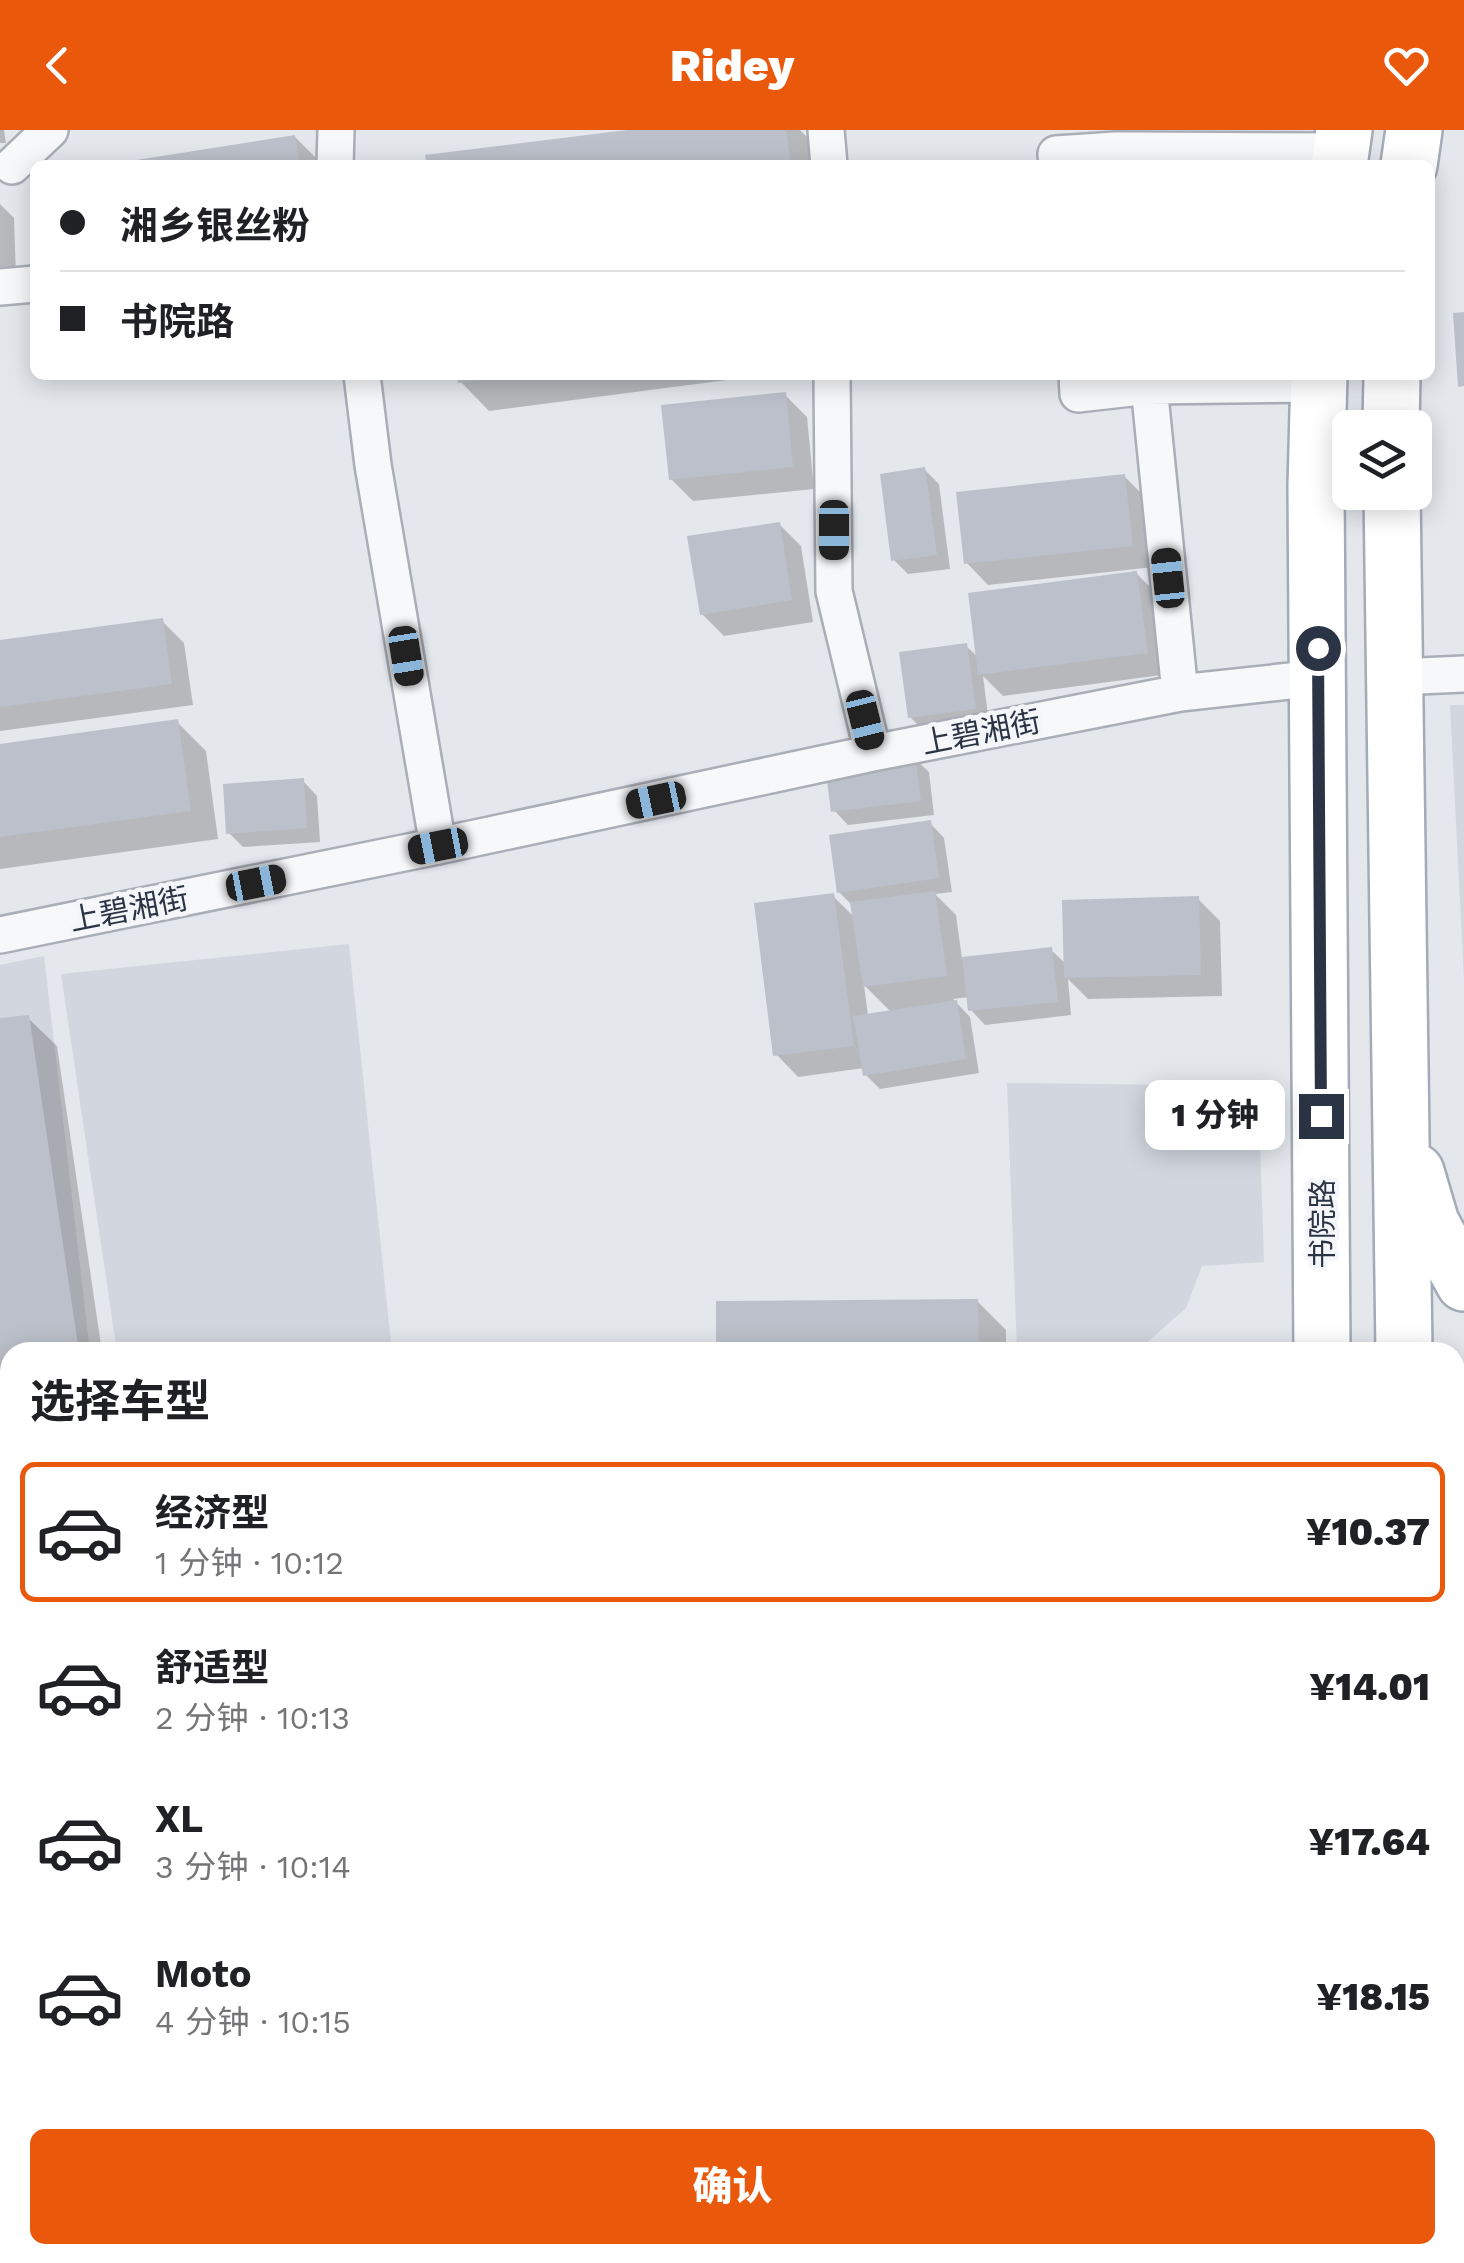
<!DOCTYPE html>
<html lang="zh">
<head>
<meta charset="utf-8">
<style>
	:root { --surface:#fff; --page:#f6f6f6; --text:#202124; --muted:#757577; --line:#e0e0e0; --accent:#ea580c }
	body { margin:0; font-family:"Work Sans","Noto Sans SC",sans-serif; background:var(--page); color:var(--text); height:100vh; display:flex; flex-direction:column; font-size:38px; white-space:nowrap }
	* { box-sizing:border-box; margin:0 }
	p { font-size:32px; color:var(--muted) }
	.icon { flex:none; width:55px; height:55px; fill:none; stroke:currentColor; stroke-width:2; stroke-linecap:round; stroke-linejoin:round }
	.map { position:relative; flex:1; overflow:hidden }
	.side { position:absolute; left:0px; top:1212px; width:1465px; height:922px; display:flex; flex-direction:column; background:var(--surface); border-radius:30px 30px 0 0; box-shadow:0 5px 25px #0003 }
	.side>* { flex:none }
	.hud { position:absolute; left:30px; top:30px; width:1405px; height:220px; border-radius:15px; box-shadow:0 5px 25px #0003; display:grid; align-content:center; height:220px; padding:0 30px; background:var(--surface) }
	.tools { position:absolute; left:1332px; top:280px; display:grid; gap:20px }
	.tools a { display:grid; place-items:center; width:100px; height:100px; border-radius:15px; background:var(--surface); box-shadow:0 5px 25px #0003; font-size:50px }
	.end { position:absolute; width:45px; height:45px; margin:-22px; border:12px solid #2b3445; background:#fff; box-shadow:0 0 0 5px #fff }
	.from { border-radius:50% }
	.bubble { position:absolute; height:70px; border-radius:15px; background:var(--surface); box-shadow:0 5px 25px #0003; font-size:32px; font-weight:800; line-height:70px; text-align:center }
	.car { position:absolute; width:30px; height:60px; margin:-30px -15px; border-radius:12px; box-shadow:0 0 8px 2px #0007; background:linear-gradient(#222 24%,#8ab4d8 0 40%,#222 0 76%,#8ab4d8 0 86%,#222 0) }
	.hud b { display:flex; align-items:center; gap:35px; height:95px; font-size:38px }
	.hud b+b { border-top:2px solid var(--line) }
	.hud i { width:25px; height:25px; background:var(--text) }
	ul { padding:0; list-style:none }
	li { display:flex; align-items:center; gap:30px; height:140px; margin:0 20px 15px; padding:0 10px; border:5px solid transparent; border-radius:15px }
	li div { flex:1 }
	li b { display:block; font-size:38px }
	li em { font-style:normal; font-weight:800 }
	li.on { border-color:var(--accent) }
	li>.icon { width:90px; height:90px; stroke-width:1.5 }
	h2 { padding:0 30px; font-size:45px; line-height:120px }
	.button { display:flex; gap:20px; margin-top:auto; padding:20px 30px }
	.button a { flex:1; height:115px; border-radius:15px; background:var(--accent); color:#fff; font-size:40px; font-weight:800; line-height:115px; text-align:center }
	header { display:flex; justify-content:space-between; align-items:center; height:130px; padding:0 30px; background:var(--accent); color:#fff; font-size:45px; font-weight:800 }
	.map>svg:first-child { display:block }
	.built { fill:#d2d6de }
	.shadow { fill:#0003; fill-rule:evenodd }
	.building { fill:#bbc0ca }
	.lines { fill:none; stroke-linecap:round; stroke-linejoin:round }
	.service-casing { stroke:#a9aeb7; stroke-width:22 }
	.minor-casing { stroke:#a9aeb7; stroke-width:40 }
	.secondary-casing { stroke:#a9aeb7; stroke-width:55 }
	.primary-casing { stroke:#a3abb8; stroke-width:60 }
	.service { stroke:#f7f8fa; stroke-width:18 }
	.minor { stroke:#f7f8fa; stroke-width:35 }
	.secondary { stroke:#fff; stroke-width:50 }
	.primary { stroke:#fff; stroke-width:55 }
	.route { stroke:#2b3445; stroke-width:12 }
	.labels { text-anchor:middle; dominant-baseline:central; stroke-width:9; stroke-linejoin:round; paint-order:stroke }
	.street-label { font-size:30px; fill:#2b3445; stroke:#f4f6f9 }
</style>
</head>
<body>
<header><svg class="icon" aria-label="back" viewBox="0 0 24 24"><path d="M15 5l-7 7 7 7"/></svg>Ridey<svg class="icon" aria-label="heart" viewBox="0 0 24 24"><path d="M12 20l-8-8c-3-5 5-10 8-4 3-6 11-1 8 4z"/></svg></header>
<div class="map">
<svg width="1464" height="2133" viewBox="0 0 1464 2133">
	<rect width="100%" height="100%" fill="#e4e7ec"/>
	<path class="built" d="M1450,575H1464V849Z
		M349,814L392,1222H117L61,844Z
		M44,826L90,1222H10V2125H327V2133H0V835Z
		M1007,953L1258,956L1264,1132L1202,1136L1186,1178L1136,1222H1017Z
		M1455,1757L1464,1759V2133H1274V2125H1455Z"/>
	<path class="shadow" d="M0,0H4L6,13H0Z
		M647,0H800L812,12L815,35H429Z
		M295,7L317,29V35H119Z
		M0,74L14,88L16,147H0Z
		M460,245H765L489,281L461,252Z
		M785,265L807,287L814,359L693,371L671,349Z
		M925,340L939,354L950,439L908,444L894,430Z
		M1125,347L1147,369L1154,437L988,455L966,432Z
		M779,394L801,416L813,492L724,506L702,484Z
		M1134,441L1159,466L1169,544L1003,566L983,546L989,593L925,602L910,587L966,516L979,528Z
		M162,491L184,513L193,575L0,601V513Z
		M177,592L206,621L218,709L0,739V617Z
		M914,628L929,642L934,685L848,695L834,680Z
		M303,651L317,666L320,712L243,717L229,703Z
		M930,693L944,708L952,762L935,764L956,785L962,829L1051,820L1066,834L1198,769L1220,791L1222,866L1088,869L1068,849L1071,885L985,895L971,880L969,867L953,869L970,887L979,943L880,959L865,944L864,938L798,947L776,924L833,766L855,788L853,776L839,762ZM864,855L891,882L868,886Z
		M28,888L57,916L102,1222H10V1325L0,1327V891Z
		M977,1171L1006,1200V1222H719L718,1173Z
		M10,1627V2125H304V2133H0V1628Z"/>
	<path class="building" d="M627,0H786L791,35H427L425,25Z
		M295,5L300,35H117V33Z
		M1464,182V256L1458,257L1453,183Z
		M457,245H502V247L458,253Z
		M786,262L793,337L669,350L661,275Z
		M925,337L937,425L891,431L880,344Z
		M1125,344L1133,416L964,434L956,362Z
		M780,392L792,470L700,485L687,406Z
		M1137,441L1148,523L978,545L968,463Z
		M163,488L172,554L0,577V510Z
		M967,513L976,579L908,588L899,522Z
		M178,589L191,681L0,707V614Z
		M915,625L921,671L831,682L825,636Z
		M304,648L307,698L226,704L223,654Z
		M931,690L939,748L837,763L829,705Z
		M935,761L947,846L863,857L850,772Z
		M834,763L854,916L773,926L754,773Z
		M1199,766L1201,845L1064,848L1062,770Z
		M1052,817L1058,872L968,881L962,827Z
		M957,870L966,929L863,946L853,886Z
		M29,885L79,1222H10V1292L0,1294V888Z
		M978,1169L979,1222H716V1171Z
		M10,1624V2125H284V2133H0V1626Z"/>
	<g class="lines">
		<g class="service-casing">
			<path id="service" d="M1455,1524L1464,1525"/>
		</g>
		<g class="minor-casing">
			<path id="minor" d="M826,0L829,35
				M335,35L336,0
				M1057,35L1056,24L1116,20L1341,21
				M12,36L50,0
				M0,157L35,154
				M362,245L373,335L438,716
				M832,245L834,461L873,623
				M1077,245L1078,264L1149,256L1319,254
				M1149,256L1180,563
				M1397,547L1464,544
				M0,805L438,716L873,623L1180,563L1318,548
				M1455,1699L1464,1700
				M351,2133V2125
				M1238,2133L1239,2125"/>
		</g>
		<g class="secondary-casing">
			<path id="secondary" d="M1455,1293L1464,1292
				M1455,1353L1464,1352
				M0,1385L10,1383
				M0,1455L10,1453"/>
		</g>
		<g class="primary-casing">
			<path id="primary" d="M1339,35L1344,0
				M1409,35L1414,0
				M1319,245L1316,355L1322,1222
				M1391,298L1392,245
				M1392,362L1404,1222
				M1416,1042L1431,1093L1464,1153"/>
		</g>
		<use href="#service" class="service"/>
		<use href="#minor" class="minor"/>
		<use href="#secondary" class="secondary"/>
		<use href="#primary" class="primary"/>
	</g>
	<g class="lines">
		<path class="route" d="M1318,518L1321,986"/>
	</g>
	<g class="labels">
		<g class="street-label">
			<text transform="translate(981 602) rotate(-11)">上碧湘街</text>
			<text transform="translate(129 779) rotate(-11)">上碧湘街</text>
			<text transform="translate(1322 1094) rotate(-90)">书院路</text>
		</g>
	</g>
</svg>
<div class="tools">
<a><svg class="icon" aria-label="layers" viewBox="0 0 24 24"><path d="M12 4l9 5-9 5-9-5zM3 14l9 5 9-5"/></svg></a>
</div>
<i class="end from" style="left:1318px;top:518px"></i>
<i class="end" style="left:1321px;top:986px"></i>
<div class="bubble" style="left:1145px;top:950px;width:140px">1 分钟</div>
<i class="car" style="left:834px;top:400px;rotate:180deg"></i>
<i class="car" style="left:1168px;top:448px;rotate:354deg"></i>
<i class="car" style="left:406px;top:526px;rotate:171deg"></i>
<i class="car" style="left:865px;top:590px;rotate:166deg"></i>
<i class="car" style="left:656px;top:670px;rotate:258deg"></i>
<i class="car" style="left:438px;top:716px;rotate:259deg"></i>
<i class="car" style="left:256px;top:753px;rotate:79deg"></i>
<div class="hud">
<b><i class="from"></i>湘乡银丝粉</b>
<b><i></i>书院路</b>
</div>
<section class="side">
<h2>选择车型</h2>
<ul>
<li class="on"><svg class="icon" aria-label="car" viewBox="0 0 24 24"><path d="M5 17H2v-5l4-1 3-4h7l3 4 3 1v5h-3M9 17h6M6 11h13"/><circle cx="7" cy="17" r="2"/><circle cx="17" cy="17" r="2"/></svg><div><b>经济型</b><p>1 分钟 · 10:12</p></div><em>¥10.37</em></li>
<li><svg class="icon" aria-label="car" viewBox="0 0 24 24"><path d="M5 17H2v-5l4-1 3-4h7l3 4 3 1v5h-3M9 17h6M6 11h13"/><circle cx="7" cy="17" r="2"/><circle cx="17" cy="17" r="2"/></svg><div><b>舒适型</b><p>2 分钟 · 10:13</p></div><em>¥14.01</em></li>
<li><svg class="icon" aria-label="car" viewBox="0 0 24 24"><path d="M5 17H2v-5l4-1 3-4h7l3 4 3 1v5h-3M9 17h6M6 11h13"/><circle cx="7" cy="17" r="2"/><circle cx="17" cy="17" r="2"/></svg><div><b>XL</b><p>3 分钟 · 10:14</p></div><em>¥17.64</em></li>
<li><svg class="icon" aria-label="car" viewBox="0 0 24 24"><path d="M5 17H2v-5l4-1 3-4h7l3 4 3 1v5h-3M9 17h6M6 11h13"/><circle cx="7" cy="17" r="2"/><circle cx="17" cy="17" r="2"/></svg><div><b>Moto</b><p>4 分钟 · 10:15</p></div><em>¥18.15</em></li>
</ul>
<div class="button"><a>确认</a></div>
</section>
</div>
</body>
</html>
